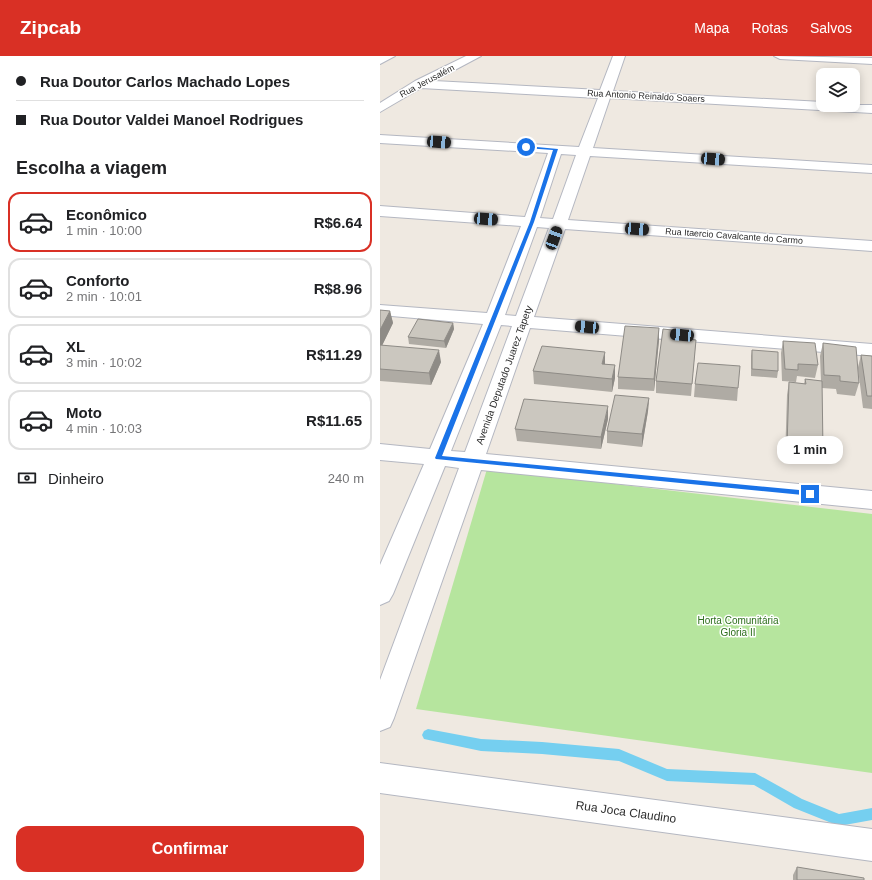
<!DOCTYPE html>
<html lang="pt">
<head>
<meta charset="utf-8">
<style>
	:root { --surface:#fff; --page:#f6f6f6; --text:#202124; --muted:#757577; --line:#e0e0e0; --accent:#d93025 }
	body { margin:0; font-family:Arial,sans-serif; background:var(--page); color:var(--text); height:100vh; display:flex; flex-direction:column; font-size:15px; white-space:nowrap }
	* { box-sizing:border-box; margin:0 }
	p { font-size:13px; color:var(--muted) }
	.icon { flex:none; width:22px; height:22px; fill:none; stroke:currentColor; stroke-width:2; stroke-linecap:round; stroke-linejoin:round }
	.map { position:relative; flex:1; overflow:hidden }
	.drawer { display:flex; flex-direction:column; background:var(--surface); width:380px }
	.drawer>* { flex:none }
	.guide { display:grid; align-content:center; height:88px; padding:0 16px; background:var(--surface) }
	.tools { position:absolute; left:436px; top:12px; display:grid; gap:8px }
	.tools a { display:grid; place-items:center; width:44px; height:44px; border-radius:8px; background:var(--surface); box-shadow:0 2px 10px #0003; font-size:20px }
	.end { position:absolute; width:18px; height:18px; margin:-9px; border:5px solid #1a73e8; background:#fff; box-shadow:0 0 0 2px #fff }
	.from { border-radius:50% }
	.bubble { position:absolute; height:28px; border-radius:12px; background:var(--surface); box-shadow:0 2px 10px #0003; font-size:13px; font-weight:700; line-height:28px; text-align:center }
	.car { position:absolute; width:12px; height:24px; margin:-12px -6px; border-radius:5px; box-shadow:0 0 3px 1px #0007; background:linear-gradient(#222 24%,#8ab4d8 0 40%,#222 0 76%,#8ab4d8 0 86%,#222 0) }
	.guide b { display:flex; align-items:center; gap:14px; height:38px; font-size:15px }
	.guide b+b { border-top:1px solid var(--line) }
	.guide i { width:10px; height:10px; background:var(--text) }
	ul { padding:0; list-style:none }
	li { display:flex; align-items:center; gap:12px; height:60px; margin:0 8px 6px; padding:0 8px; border:2px solid var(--line); border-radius:12px }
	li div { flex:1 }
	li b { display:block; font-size:15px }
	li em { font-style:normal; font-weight:700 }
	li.on { border-color:var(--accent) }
	li>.icon { width:36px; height:36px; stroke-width:1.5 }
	h2 { padding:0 16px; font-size:18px; line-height:48px }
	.pay { display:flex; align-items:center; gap:10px; height:44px; padding:0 16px; font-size:15px }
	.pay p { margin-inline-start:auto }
	.cta { display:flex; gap:8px; margin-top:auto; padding:8px 16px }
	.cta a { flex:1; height:46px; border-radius:12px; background:var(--accent); color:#fff; font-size:16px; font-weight:700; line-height:46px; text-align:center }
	header { display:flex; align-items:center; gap:24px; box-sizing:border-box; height:56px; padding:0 20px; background:var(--accent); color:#fff }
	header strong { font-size:19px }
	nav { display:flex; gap:22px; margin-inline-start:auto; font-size:14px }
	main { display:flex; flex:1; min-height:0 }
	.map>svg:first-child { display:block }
	.green { fill:#b6e59e }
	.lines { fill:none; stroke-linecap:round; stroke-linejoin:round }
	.stream { fill:#75cff0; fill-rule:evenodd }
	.minor-casing { stroke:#b4b7c1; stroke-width:2 }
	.tertiary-casing { stroke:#b4b7c1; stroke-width:2 }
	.minor { fill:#fff; fill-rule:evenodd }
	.tertiary { fill:#fff; fill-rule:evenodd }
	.wall { fill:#afaba4 }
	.shaded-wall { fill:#8e8b86 }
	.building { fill:#cbc7bf; stroke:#8e8b86 }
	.route { fill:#1a73e8 }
	.labels { text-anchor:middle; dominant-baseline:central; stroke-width:3; stroke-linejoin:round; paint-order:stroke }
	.far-street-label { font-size:9px; fill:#2e2e2e; stroke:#fff }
	.street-label { font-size:10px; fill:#2e2e2e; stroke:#fff }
	.park-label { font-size:10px; fill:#2c6e1b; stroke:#fff }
	.near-street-label { font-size:12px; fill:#2e2e2e; stroke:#fff }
</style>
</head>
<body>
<header>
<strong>Zipcab</strong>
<nav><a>Mapa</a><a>Rotas</a><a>Salvos</a></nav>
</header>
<main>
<section class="drawer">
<div class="guide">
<b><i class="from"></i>Rua Doutor Carlos Machado Lopes</b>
<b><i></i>Rua Doutor Valdei Manoel Rodrigues</b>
</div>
<h2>Escolha a viagem</h2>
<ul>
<li class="on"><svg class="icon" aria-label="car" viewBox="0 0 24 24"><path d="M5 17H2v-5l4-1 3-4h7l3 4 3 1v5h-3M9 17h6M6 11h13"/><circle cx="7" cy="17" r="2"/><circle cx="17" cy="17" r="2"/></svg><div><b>Econômico</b><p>1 min · 10:00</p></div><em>R$6.64</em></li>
<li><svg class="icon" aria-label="car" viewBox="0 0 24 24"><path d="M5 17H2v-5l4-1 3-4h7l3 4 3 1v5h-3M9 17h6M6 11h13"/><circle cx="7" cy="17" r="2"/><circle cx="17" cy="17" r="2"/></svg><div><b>Conforto</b><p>2 min · 10:01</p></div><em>R$8.96</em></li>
<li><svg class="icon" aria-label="car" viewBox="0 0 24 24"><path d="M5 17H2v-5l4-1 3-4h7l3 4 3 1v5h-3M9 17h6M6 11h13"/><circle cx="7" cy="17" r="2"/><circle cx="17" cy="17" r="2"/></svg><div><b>XL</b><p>3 min · 10:02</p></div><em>R$11.29</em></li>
<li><svg class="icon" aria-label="car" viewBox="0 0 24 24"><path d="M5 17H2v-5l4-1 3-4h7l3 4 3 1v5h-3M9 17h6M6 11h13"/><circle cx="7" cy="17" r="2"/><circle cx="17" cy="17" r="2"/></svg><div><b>Moto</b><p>4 min · 10:03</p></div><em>R$11.65</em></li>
</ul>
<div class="pay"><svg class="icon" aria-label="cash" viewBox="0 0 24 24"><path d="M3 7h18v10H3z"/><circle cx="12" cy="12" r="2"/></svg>Dinheiro<p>240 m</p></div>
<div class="cta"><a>Confirmar</a></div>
</section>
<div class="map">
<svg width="492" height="824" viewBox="0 0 492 824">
	<rect width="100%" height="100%" fill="#efe9e1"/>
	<path class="green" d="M107,413L492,458V717L36,653Z"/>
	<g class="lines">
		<path class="stream" d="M48,673L101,683L162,686L239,693L287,713L375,717L422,743L459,758L492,752V764L459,770L414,752L374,729L287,725L239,705L162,698L101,695L44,683L42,679L44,675Z"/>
		<g class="minor-casing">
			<path id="minor" d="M0,0H15L0,8Z
				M86,0H101L54,25L220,34L233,0H245L233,35L443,46V49H492V57L230,42L213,92L492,109V117L210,100L188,164L492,185V195L185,173L154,261L492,288V300L150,272L106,398L492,435V453L101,414L14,662L10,671L0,675V624L79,412L65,410L13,538L9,545L0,549V509L44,408L0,404V388L50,393L103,268L0,259V249L107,257L141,170L0,160V150L145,161L168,97L0,87V79L199,91L218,42L41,32L0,56V47L35,25ZM181,98L196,99L173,163L160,162ZM157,171L169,172L136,260L125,259ZM121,269L132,270L85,396L71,395Z
				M0,707L492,773V805L0,737Z"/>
		</g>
		<g class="tertiary-casing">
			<path id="tertiary" d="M394,0L492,2V8L400,3Z"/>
		</g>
		<use href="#minor" class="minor"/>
		<use href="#tertiary" class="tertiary"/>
	</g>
	<path class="wall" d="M0,254L10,255L13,267L2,289L61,306L51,329L0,325Z
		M73,267L74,273L66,292L29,288L28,281Z
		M279,272V284L274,335L238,333V321Z
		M301,275L300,282L316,284L311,340L276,337V325Z
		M403,285L438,309L435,322L417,320L416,326L402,325L401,297Z
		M443,287L478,311L481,299L492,300V353L483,352L478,313L479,327L475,340L457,338L456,333L442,332L443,394L440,407L405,403L407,339L409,326L424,328L425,323L441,325L440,300Z
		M372,294L398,315L397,322L371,320V300Z
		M225,308L235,309V322L232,336L154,328L153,315Z
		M315,328L358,332L357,345L314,341Z
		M269,342L268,355L262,391L227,387V375Z
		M228,363L221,393L137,385L135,373Z
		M417,811L484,824H413V819Z"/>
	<path class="shaded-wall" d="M10,255L13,267L0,294V274Z
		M73,267L74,273L66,292L64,285Z
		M279,272V284L274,335V323Z
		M59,294L61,306L51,329L49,317Z
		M225,296V309L222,308Z
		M235,309V322L232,336V323Z
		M269,342L268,355L262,391V378Z
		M228,350V363L221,393V381Z"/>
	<path class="building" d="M0,254L10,255L0,274Z
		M38,263L73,267L64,285L28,281Z
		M245,270L279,272L274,323L238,321Z
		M283,273L301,275L300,282L316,284L312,328L276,325Z
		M403,285L435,287L438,309L418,308V314L405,313Z
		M443,287L476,291L479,327L460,325V320L444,319Z
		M0,289L59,294L49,317L0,313Z
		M162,290L225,296L222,308L235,309L232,323L153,315Z
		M372,294L398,296V315L372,313Z
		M481,299L492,300V340H487Z
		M318,307L360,310L358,332L315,328Z
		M425,323L442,325L443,394L407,390L409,326L426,328Z
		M235,339L269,342L262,378L227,375Z
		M144,343L228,350L221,381L135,373Z
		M417,811L484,822V824H417Z"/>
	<path class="route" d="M146,90L178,93L154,166L62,400L430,435L434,438L433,440L56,403L55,402L150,166L173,94L145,92Z"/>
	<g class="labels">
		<g class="far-street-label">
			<text transform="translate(47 25) rotate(-28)">Rua Jerusalém</text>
			<text transform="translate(266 40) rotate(3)">Rua Antonio Reinaldo Soaers</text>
			<text transform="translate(354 180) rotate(4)">Rua Itaercio Cavalcante do Carmo</text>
		</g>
		<g class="street-label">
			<text transform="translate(124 319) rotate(-70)">Avenida Deputado Juarez Tapety</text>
		</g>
		<g class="park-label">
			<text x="358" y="564">Horta Comunitária<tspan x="358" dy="12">Gloria II</tspan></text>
		</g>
		<g class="near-street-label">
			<text transform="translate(246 756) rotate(8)">Rua Joca Claudino</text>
		</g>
	</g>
</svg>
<div class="tools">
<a><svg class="icon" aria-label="layers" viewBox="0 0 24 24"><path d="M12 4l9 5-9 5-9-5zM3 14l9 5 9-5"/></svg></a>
</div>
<i class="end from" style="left:146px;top:91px"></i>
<i class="end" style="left:430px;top:438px"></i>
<div class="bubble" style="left:397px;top:380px;width:66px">1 min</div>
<i class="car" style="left:59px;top:86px;rotate:94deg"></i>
<i class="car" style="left:333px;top:103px;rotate:94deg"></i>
<i class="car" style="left:106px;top:163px;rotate:94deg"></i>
<i class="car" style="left:257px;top:173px;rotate:94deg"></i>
<i class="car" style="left:174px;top:182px;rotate:20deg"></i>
<i class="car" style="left:207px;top:271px;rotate:275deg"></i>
<i class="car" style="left:302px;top:279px;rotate:275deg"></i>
</div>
</main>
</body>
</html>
